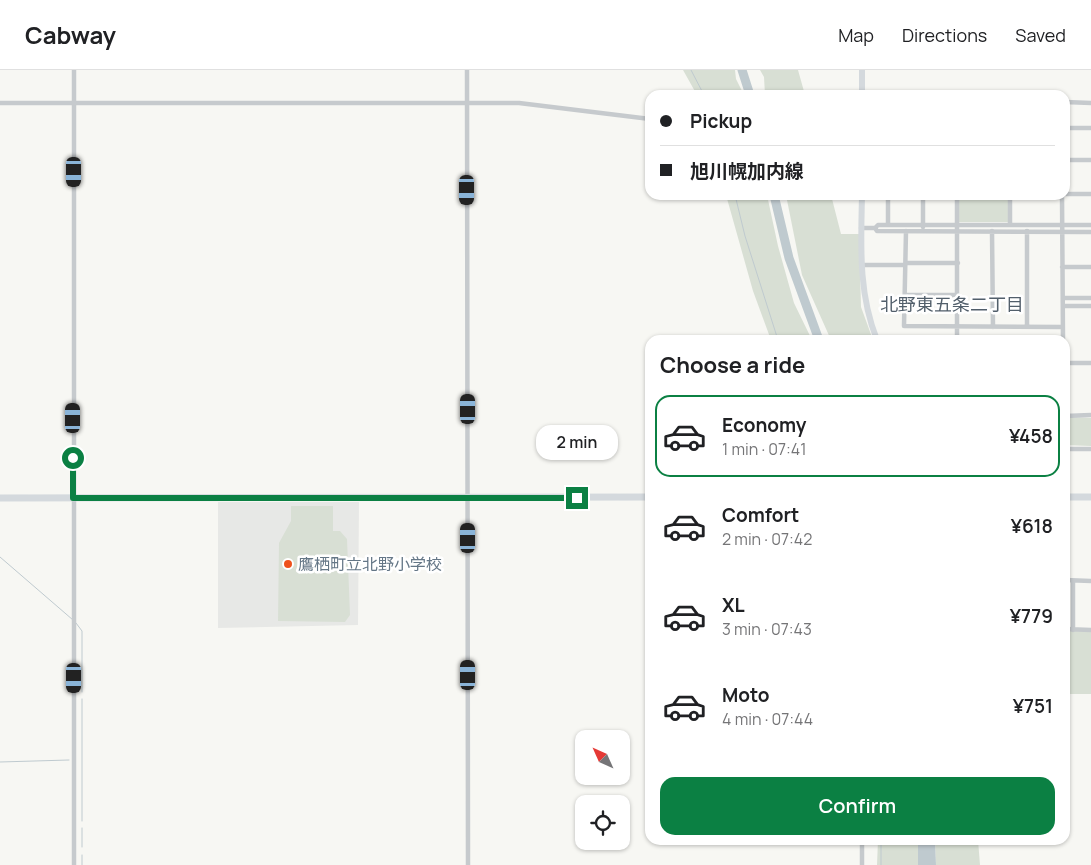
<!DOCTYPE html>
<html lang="en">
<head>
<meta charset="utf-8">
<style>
	:root { --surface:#fff; --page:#f6f6f6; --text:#202124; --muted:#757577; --line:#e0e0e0; --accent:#0b8043 }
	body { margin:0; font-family:Manrope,"Noto Sans JP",sans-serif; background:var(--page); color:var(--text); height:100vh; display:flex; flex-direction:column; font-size:19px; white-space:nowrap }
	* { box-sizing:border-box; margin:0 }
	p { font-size:16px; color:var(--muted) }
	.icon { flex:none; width:28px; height:28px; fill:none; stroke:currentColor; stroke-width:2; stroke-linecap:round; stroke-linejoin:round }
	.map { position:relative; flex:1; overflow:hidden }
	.drawer { position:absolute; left:645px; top:265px; width:425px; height:510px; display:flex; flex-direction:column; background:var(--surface); border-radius:15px; box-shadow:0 1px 4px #0004 }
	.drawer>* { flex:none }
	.banner { position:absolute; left:645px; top:20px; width:425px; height:110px; border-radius:15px; box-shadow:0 1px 4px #0004; display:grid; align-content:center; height:110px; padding:0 15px; background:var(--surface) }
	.needle { width:32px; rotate:315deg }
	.controls { position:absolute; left:575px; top:660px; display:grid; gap:10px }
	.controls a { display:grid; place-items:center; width:55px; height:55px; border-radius:10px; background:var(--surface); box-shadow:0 1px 4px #0004; font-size:25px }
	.end { position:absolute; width:22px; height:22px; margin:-11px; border:6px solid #0b8043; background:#fff; box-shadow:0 0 0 2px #fff }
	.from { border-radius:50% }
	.bubble { position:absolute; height:35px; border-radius:15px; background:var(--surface); box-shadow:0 1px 4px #0004; font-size:16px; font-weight:600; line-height:35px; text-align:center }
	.car { position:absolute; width:15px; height:30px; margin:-15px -8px; border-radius:6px; box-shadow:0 0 4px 1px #0007; background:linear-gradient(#222 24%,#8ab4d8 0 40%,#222 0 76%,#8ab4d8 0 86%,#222 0) }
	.banner b { display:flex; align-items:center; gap:18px; height:48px; font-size:19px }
	.banner b+b { border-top:1px solid var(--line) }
	.banner i { width:12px; height:12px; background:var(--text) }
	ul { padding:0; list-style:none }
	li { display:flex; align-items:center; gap:15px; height:82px; margin:0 10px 8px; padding:0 5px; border:2px solid transparent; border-radius:15px }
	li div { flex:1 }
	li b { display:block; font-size:19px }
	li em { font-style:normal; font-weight:600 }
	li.active { border-color:var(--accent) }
	li>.icon { width:45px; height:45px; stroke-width:1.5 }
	h2 { padding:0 15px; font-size:22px; line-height:60px }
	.button { display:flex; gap:10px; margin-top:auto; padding:10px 15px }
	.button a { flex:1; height:58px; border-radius:15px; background:var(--accent); color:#fff; font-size:20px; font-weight:600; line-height:58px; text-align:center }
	header { display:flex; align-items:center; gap:30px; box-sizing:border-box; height:70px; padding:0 25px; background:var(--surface); border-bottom:1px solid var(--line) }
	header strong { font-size:24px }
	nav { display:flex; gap:28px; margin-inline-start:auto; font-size:18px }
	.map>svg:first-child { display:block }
	.built { fill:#e7e8e6 }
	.green { fill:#d8dfd4 }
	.water { fill:#bfcacf }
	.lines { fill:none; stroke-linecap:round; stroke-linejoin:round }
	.stream { stroke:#bfcacf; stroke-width:1 }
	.river { stroke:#bfcacf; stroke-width:9 }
	.street { stroke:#c6cacd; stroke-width:4.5 }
	.secondary { stroke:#d4d9dd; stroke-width:6 }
	.primary { stroke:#d4d9dd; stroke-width:7 }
	.route { stroke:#0b8043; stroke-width:6 }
	.poi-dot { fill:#ee511c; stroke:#fff; stroke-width:2 }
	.labels { text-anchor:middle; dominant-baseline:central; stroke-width:5; stroke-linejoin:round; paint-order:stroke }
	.poi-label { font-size:16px; fill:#647686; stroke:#fff; text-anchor:start }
	.neighbourhood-label { font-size:18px; fill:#525f6b; stroke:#fff }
</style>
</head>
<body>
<header>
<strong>Cabway</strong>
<nav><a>Map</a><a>Directions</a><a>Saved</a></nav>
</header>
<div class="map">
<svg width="1091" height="795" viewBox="0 0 1091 795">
	<rect width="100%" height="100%" fill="#f7f7f3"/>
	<path class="built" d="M218,432H359L358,555L218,558Z"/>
	<path class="green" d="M683,0H735L736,9L744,25H697Z
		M760,0H798L805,25H765L764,7Z
		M726,125H767L778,176L794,233L812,270H771L753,221Z
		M786,125H831L841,164H859L861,237L873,270H831L802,205Z
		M959,125H1009L1008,152H959Z
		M1065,347L1091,348V376L1065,375Z
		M291,436H333V461H340L347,469L350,545L345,552L278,551L279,473L291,451Z
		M1065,559H1091V624H1065Z
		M878,770H918V795H877Z
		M935,770H978L980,795H936Z"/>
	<path class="water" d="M918,770H935L936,795H918Z"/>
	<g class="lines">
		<path class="stream" d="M691,0L704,25
			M735,125L745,166L778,270
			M0,487L73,550
			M76,553L82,561V622
			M82,629V751
			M0,692L69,690
			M82,758V777
			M82,795V785
			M881,795V770"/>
		<path class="river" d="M742,0L750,25
			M774,125L789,188L819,270"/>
		<path class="street" d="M74,0V795
			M467,0L468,795
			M1065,32L1091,33
			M0,33H519L650,49
			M1065,58H1091
			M1065,90H1091
			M1065,124H1091
			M923,125V157
			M1062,125L1063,270
			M888,154V125
			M1010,154V125
			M861,158H875L877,161L1091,162
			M875,158L878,155H1091
			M906,161L904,256L1063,257
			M992,161L993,257
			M906,193H958
			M862,195H905
			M1062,197H1091
			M905,225H957
			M1063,228H1091
			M1063,236H1091
			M1027,257V161
			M957,270V125
			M1065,293H1091
			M1065,346L1091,345
			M1065,379H1091
			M1065,510L1091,511
			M1065,559L1091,560
			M1073,560V511
			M862,795V770"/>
		<path class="secondary" d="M862,0V25
			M862,125C861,174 858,223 877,270"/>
		<path class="primary" d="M1065,427H1091
			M0,428L650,427"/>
	</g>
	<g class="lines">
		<path class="route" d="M73,388V428H577"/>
	</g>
	<circle class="poi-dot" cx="288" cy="494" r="5"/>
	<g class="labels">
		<g class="poi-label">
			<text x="298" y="494">鷹栖町立北野小学校</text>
		</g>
		<g class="neighbourhood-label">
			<text x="952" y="234">北野東五条二丁目</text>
		</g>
	</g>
</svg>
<div class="controls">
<a><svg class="needle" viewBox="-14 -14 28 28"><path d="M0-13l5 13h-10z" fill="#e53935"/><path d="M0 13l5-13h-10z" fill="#757577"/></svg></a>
<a><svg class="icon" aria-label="locate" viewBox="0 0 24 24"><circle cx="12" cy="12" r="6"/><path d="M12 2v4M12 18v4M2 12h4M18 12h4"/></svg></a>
</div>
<i class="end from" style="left:73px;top:388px"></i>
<i class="end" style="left:577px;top:428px"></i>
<div class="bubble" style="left:536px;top:355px;width:82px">2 min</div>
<i class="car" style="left:74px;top:102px;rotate:180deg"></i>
<i class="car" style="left:467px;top:120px;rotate:180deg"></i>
<i class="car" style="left:468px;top:339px;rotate:0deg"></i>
<i class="car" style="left:73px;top:348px;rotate:0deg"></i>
<i class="car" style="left:468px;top:468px;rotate:0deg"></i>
<i class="car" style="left:468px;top:605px;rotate:0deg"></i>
<i class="car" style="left:74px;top:608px;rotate:180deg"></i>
<div class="banner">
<b><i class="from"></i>Pickup</b>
<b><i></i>旭川幌加内線</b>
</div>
<section class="drawer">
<h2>Choose a ride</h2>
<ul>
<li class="active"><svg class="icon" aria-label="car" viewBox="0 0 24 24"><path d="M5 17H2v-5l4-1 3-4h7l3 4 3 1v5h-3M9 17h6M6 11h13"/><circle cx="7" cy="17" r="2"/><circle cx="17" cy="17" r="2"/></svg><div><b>Economy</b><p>1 min · 07:41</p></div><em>¥458</em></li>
<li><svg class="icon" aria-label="car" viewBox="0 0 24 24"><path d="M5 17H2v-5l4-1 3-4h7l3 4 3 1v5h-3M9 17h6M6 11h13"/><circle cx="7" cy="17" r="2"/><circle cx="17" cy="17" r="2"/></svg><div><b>Comfort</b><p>2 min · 07:42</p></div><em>¥618</em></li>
<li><svg class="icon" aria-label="car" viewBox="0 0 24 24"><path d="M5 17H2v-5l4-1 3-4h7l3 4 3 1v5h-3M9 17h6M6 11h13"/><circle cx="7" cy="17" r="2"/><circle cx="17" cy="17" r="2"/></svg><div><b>XL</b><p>3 min · 07:43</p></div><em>¥779</em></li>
<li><svg class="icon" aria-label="car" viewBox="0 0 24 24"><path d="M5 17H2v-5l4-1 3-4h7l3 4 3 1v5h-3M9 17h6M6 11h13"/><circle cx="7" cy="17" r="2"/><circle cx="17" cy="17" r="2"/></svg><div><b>Moto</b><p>4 min · 07:44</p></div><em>¥751</em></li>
</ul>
<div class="button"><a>Confirm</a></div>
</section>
</div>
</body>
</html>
